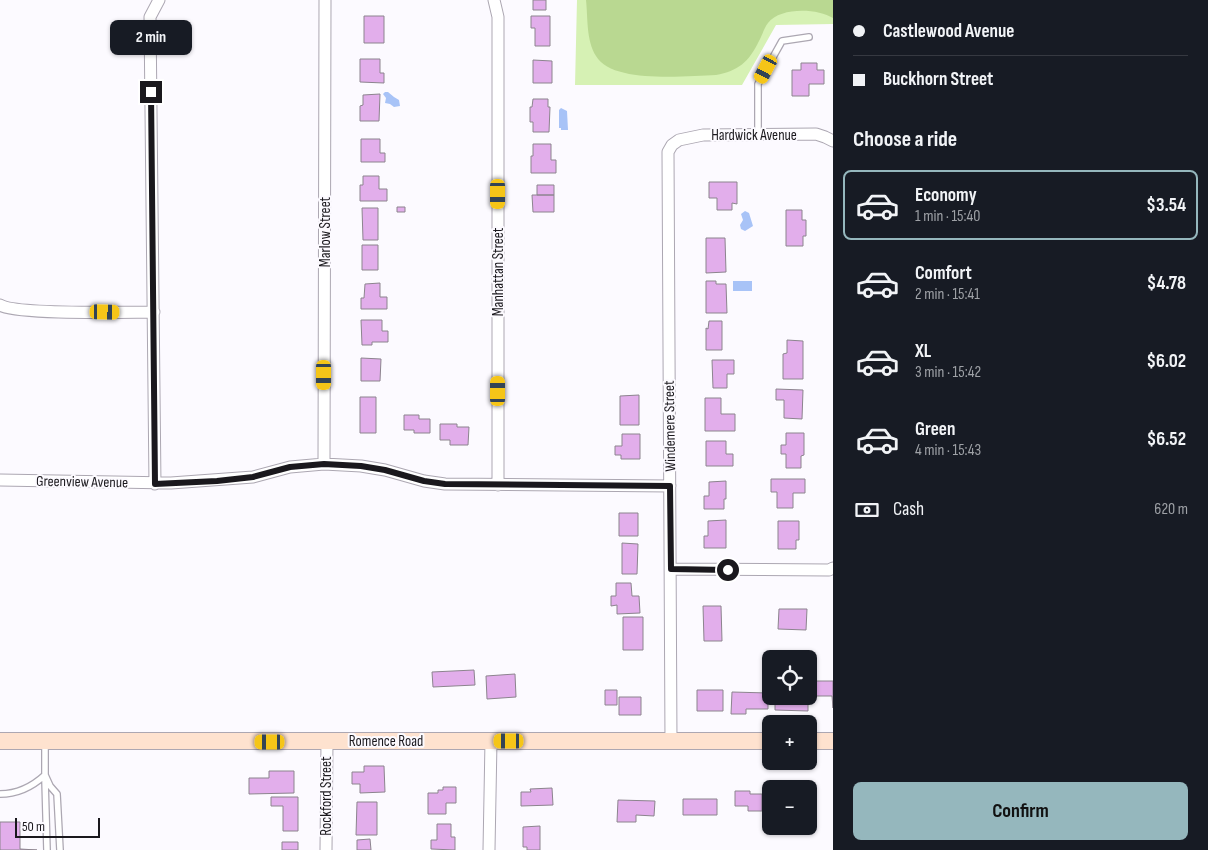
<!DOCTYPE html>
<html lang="en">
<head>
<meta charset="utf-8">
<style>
	:root { --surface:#171b24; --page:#20242c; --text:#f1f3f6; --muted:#9ea1a6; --line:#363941; --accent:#95b7bd }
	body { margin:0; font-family:"Sofia Sans Condensed",sans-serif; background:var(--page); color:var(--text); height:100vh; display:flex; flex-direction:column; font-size:19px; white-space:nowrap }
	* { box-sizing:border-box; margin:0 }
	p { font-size:16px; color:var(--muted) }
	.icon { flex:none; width:28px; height:28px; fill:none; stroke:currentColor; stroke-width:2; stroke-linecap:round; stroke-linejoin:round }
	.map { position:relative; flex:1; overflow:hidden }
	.side { display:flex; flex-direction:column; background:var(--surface); width:375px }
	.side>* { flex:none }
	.hud { display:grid; align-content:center; height:110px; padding:0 20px; background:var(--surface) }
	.buttons { position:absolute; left:762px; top:650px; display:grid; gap:10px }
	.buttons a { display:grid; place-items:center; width:55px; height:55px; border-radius:8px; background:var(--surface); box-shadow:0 1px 4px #0004; font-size:25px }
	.scale { position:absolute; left:15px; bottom:12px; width:85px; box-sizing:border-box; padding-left:5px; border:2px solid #1a181d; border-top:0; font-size:14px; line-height:18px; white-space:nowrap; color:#1a181d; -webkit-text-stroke:4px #fcfaff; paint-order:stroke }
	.end { position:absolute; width:22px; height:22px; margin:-11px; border:6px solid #1a181d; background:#fff; box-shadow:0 0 0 2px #fff }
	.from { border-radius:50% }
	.bubble { position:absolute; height:35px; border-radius:8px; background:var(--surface); box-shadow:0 1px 4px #0004; font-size:16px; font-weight:700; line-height:35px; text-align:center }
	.car { position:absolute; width:15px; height:30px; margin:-15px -8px; border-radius:6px; box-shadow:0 0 4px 1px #0007; background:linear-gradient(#f5c518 24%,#345 0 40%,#f5c518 0 76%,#345 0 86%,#f5c518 0) }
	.hud b { display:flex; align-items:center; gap:18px; height:48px; font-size:19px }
	.hud b+b { border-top:1px solid var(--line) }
	.hud i { width:12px; height:12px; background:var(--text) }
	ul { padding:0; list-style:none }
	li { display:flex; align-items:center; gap:15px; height:70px; margin:0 10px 8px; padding:0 10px; border:2px solid transparent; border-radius:8px }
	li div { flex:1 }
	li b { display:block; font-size:19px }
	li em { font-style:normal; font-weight:700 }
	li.selected { border-color:var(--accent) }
	li>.icon { width:45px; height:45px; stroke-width:1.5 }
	h2 { padding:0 20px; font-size:22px; line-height:60px }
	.pay { display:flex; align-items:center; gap:12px; height:55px; padding:0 20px; font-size:19px }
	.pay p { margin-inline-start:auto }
	.button { display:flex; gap:10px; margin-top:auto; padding:10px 20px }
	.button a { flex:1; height:58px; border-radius:8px; background:var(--accent); color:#111; font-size:20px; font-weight:700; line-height:58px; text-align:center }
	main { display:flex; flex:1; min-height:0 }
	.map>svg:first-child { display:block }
	.green { fill:#d6f1b4 }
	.forest { fill:#b9d891 }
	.water { fill:#a8c3f7 }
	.building { fill:#e2aeeb; stroke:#8c848e }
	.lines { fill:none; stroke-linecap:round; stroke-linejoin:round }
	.lane-casing { stroke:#aca7b2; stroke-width:8 }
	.street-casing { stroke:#aca7b2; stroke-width:13 }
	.secondary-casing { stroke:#aca7b2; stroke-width:18 }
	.lane { stroke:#fff; stroke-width:5.5 }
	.street { stroke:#fff; stroke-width:11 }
	.secondary { stroke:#fee2cf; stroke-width:16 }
	.route { stroke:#1a181d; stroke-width:6 }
	.labels { text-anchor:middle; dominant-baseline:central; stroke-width:4; stroke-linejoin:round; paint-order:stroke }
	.street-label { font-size:15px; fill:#1a181d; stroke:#fcfaff }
</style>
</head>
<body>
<main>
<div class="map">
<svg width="833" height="850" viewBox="0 0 833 850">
	<rect width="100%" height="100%" fill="#fcfaff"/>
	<path class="green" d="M577,0H833V24L776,25L742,85H575Z"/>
	<path class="forest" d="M586,0H833V18C817,8 780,7 768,23C764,28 762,36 759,41C749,62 738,71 716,75C686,76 612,84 596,56C586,40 588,18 586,0Z"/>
	<path class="water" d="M385,92H388L394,97L399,100L400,106L394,107L390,104L385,103L386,98L383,94Z
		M561,108L567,111L568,130H561V128H559V110Z
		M745,211L749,213L753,226L745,231L741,229L740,225L743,220L741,214Z
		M733,281H752V291H733Z"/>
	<path class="building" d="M533,0H546V10H533Z
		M364,16H384V43H364Z
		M531,16H550V46H535V28H531Z
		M360,59H380V73H384V83L360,82Z
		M533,60L552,61V83H533Z
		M801,63H817V70H824V84H809V96H792V70H801Z
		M380,94L379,121H360V106L363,105V95Z
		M533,99H548V107H550L549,132H533V122H530V107H532Z
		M361,139H380V153H385V162H361Z
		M533,144H551V160H556V173H531V156H533Z
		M363,176H379V189H387V201H360V185H363Z
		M709,182H737V204L732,203V210H717V198H709Z
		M537,185H554V195H537Z
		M532,195H554V212H533Z
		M397,207H405V212H397Z
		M362,208H378V240H363Z
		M786,210H802V220H806V236H803V246H786Z
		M706,238H725L726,272L706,273Z
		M362,245H378V270H362Z
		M706,281H716V284H726L727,313H706Z
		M380,283V297H387V309H361V298H364L365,284Z
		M361,320H382V331H388V342H372V345H362Z
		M709,321H722V350H706V328L708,329Z
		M787,340L803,341V379H783V354L787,353Z
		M361,358L381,359L380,381H361Z
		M712,360H734V374H727V388H713Z
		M776,389L803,390L802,419L784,418V400H776Z
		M639,395V425H620V396Z
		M360,397H376V433H360Z
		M705,398H721V414H735V431H705Z
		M404,415H419V419H430V433H414V430H404Z
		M440,424H457V427H469L468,445H450V440H440Z
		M786,433H804V455L801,456V468H786V454H781V445H786Z
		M622,434H640V459H621V455H615V446H622Z
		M706,441H726V454H733V466H706Z
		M771,479H805V493H793V508H777V492H771Z
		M726,481V499H724V509H704V496H709V482Z
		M619,513H638V536H619Z
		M726,520V548H704V536H708V521Z
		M778,521H799V540H796V549H778Z
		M622,543L638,544L637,574H622Z
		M616,583H631L632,596H639L640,613L617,614V605L611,606V596H616Z
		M703,606H721L722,641H704Z
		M779,609H807L806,630L778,629Z
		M623,617H643V650H623Z
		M474,670L475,685L433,687L432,672Z
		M515,674L516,697L487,699L486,676Z
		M814,681H833V708L832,696H814Z
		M605,690H617V705H605Z
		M697,690H723V711H697Z
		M732,692L768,693V709H746V714H731Z
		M775,696H808V711L775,710Z
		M619,697H641V715H619Z
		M364,766H384L385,792L360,793V784H352V772H364Z
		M269,771H294V793L249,794V778H269Z
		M443,787H456V803H446V814H428V793H438V790H443Z
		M552,788L553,805L521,806V792H531L530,789Z
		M735,791H750V794H762V811H748V806H735Z
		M809,793H816L815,812H809Z
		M271,797H298V831H283V806H271Z
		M683,799H717V815H683Z
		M618,800L655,801L654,816L636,815V822H617Z
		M357,802H377V835H356Z
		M0,822H20V849L37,850H0Z
		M437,824H451V837H455V850L431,849V840H437Z
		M540,826V850H527V847H523V827Z
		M370,839L371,850H357V840Z
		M282,842H298V850H282Z"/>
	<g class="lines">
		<g class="lane-casing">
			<path id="lane" d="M758,135V84L782,41L809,37
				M45,775L50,786L57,794L60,850
				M45,780L47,850
				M0,794C18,794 32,787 45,775V743"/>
		</g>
		<g class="street-casing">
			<path id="street" d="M494,0L498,17V485
				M0,305C16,315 127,312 154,312
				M324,464L325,0
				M0,480L171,483L253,477L290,467L324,464L361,466L385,470L424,481L445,484L670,486
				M155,484L150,17L159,0
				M671,569L829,570L833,568
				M671,742L668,152L672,145L679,140L703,135L816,134L825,137L833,141
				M326,850L327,742
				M489,850L491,741"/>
		</g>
		<g class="secondary-casing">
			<path id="secondary" d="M0,741H771
				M809,741H833"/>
		</g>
		<use href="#lane" class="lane"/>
		<use href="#street" class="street"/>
		<use href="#secondary" class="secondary"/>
	</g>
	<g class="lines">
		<path class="route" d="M151,92L155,484L217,481L253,477L290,467L324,464L361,466L385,470L424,481L445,484L670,486L671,569L728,570"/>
	</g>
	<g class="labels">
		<g class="street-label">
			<text x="754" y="135">Hardwick Avenue</text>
			<text transform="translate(325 232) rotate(-90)">Marlow Street</text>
			<text transform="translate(498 272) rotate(-90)">Manhattan Street</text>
			<text transform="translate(670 426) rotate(-91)">Windemere Street</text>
			<text transform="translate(82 482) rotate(1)">Greenview Avenue</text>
			<text x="386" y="741">Romence Road</text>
			<text transform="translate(326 796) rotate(-90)">Rockford Street</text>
		</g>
	</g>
</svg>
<div class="buttons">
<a><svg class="icon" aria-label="locate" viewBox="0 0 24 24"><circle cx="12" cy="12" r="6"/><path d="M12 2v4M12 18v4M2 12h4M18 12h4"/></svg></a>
<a>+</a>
<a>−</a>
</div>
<div class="scale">50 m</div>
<i class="end from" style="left:728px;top:570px"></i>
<i class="end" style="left:151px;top:92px"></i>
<div class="bubble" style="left:110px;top:20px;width:82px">2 min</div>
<i class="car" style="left:766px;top:69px;rotate:208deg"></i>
<i class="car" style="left:498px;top:194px;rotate:180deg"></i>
<i class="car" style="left:105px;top:312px;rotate:91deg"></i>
<i class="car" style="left:324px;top:375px;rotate:180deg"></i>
<i class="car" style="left:498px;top:391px;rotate:0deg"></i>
<i class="car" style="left:509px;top:741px;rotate:270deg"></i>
<i class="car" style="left:270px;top:742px;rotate:270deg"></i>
</div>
<section class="side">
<div class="hud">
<b><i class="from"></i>Castlewood Avenue</b>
<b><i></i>Buckhorn Street</b>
</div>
<h2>Choose a ride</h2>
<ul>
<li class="selected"><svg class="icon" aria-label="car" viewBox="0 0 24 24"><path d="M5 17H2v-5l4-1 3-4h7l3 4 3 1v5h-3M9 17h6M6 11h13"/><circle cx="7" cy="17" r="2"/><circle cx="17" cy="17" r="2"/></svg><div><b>Economy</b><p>1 min · 15:40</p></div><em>$3.54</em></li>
<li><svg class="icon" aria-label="car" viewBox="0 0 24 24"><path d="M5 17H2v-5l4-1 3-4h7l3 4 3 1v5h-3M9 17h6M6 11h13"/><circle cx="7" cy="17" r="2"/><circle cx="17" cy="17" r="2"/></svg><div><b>Comfort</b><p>2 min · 15:41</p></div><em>$4.78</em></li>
<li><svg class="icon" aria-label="car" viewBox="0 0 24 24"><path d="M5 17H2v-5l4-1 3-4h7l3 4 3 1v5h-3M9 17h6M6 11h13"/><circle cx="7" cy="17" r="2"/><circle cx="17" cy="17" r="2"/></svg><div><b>XL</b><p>3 min · 15:42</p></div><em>$6.02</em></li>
<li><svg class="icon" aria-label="car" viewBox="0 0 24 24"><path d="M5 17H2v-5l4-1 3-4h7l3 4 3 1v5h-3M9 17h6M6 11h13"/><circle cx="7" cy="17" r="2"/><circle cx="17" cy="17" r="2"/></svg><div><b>Green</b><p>4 min · 15:43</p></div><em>$6.52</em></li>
</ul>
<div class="pay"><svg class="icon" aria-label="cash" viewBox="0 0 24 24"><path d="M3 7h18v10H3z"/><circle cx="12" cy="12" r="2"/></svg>Cash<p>620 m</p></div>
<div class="button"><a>Confirm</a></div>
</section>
</main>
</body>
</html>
